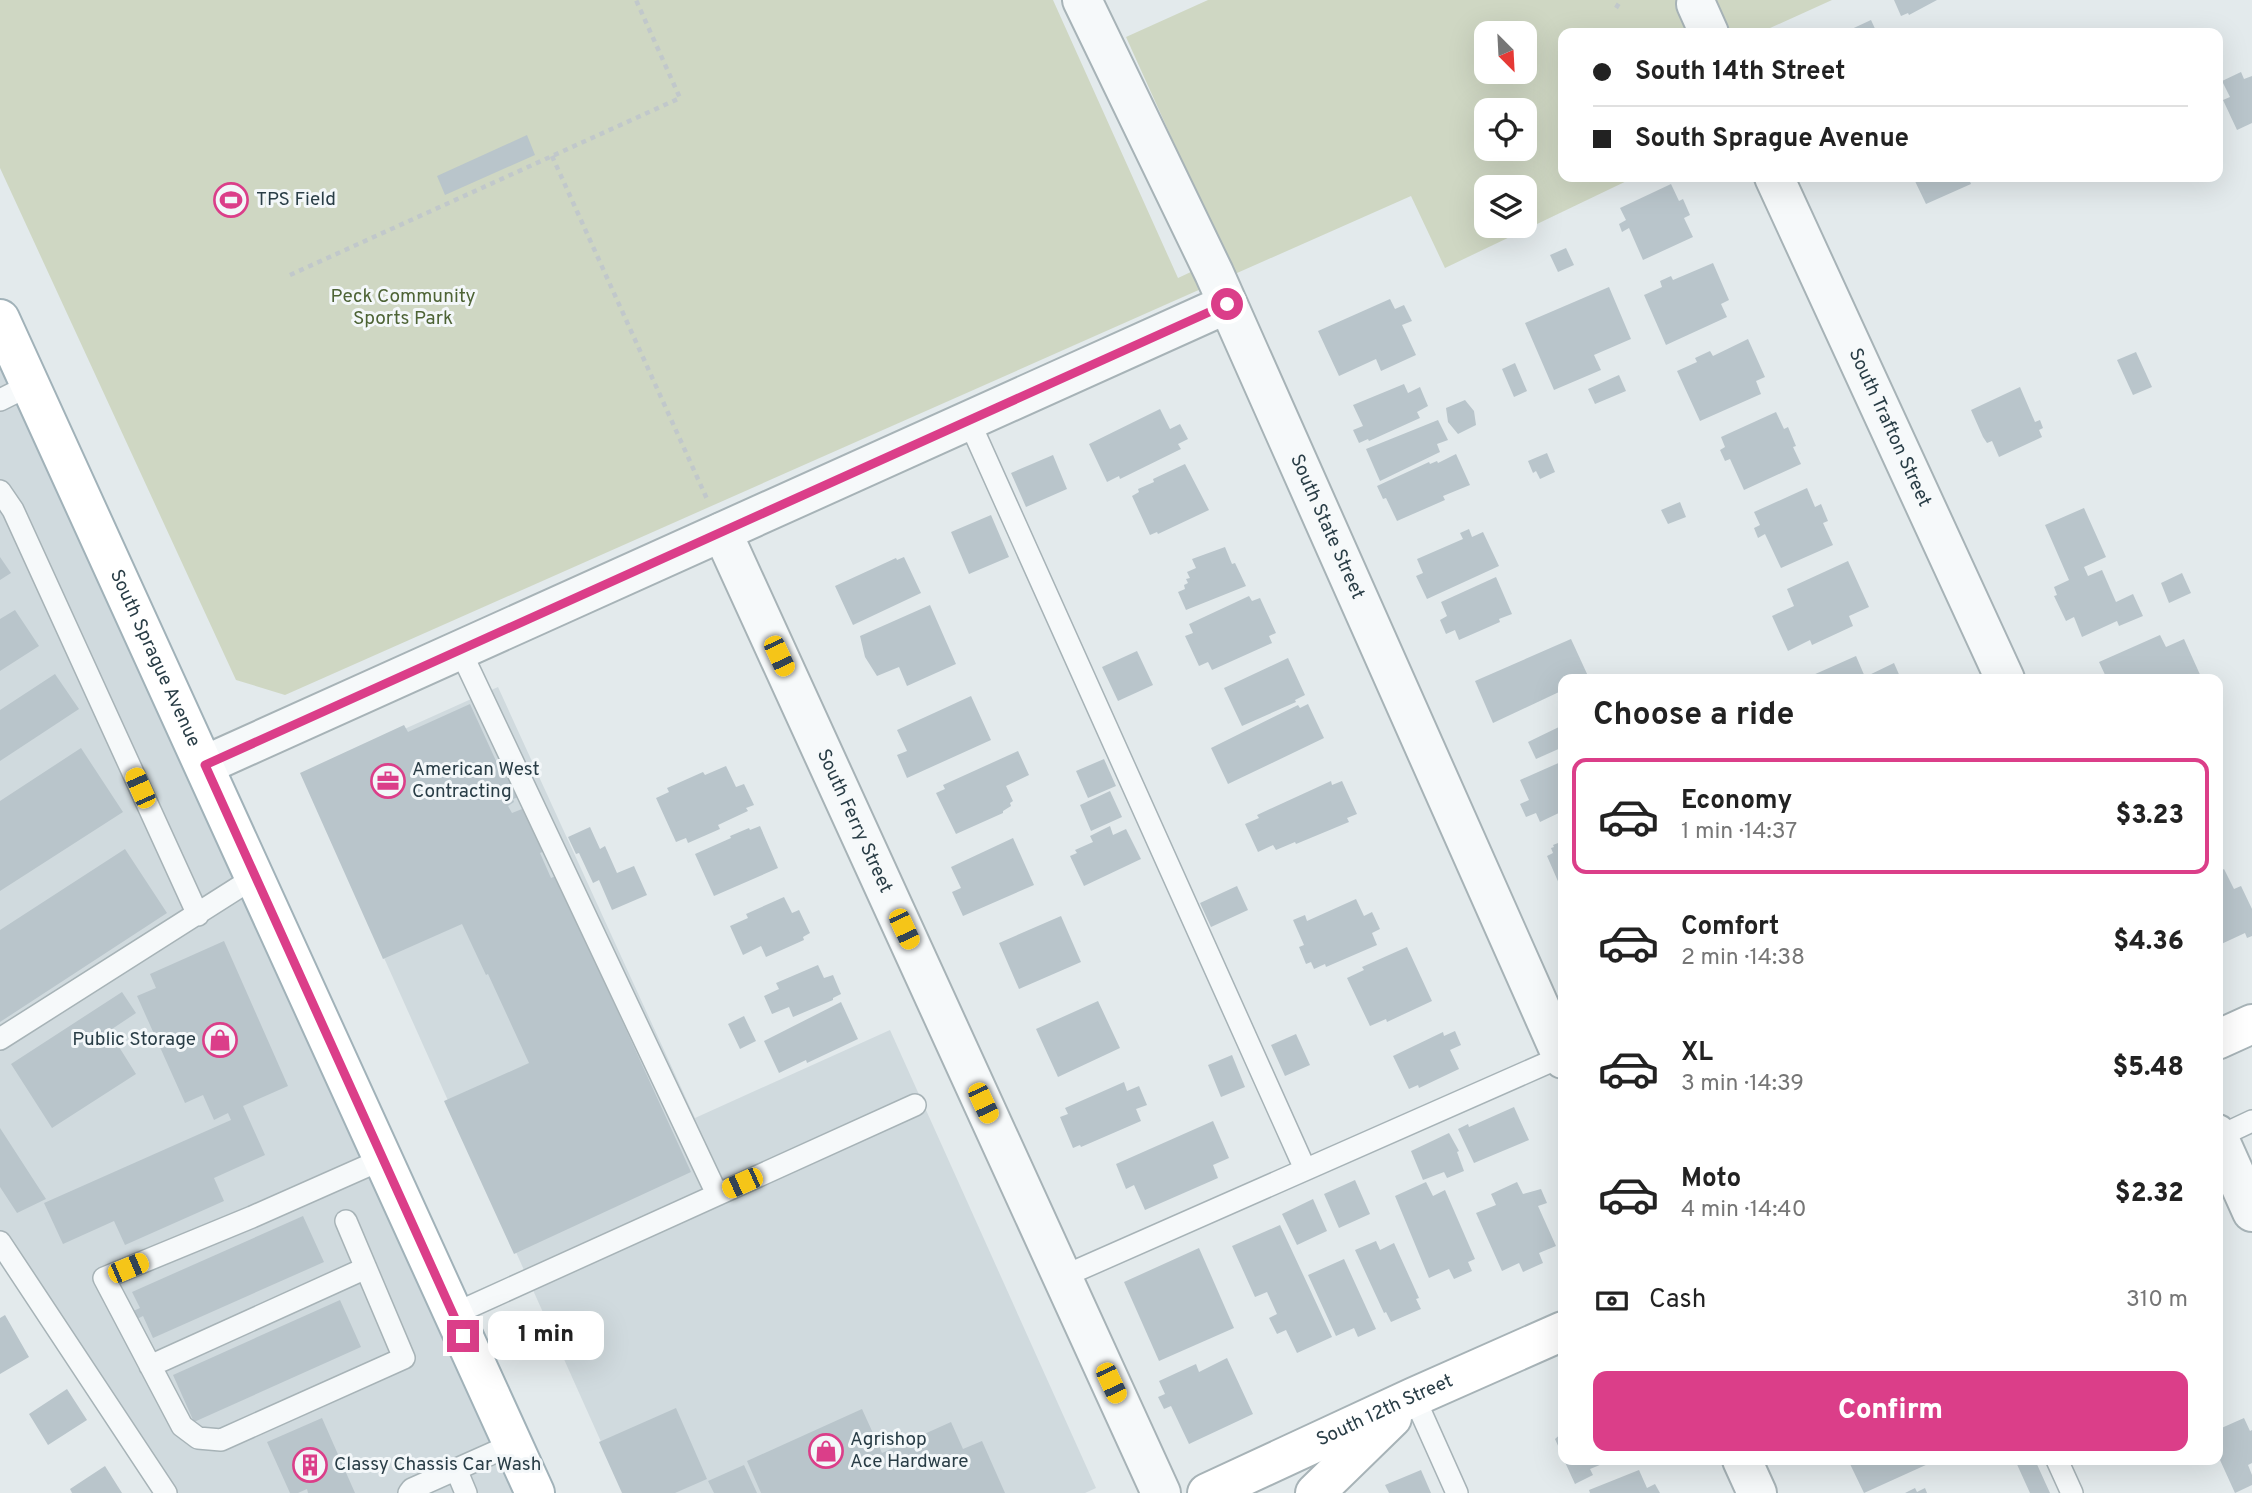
<!DOCTYPE html>
<html lang="en">
<head>
<meta charset="utf-8">
<style>
	:root { --surface:#fff; --page:#f6f6f6; --text:#222; --muted:#767676; --line:#e0e0e0; --accent:#db3e89 }
	body { margin:0; font-family:Overpass,sans-serif; background:var(--page); color:var(--text); height:100vh; display:flex; flex-direction:column; font-size:26px; white-space:nowrap }
	* { box-sizing:border-box; margin:0 }
	p { font-size:23px; color:var(--muted) }
	.icon { flex:none; width:38px; height:38px; fill:none; stroke:currentColor; stroke-width:2; stroke-linecap:round; stroke-linejoin:round }
	.map { position:relative; flex:1; overflow:hidden }
	.sheet { position:absolute; left:1558px; top:674px; width:665px; height:791px; display:flex; flex-direction:column; background:var(--surface); border-radius:14px; box-shadow:0 7px 28px #0002 }
	.sheet>* { flex:none }
	.top-card { position:absolute; left:1558px; top:28px; width:665px; height:154px; border-radius:14px; box-shadow:0 7px 28px #0002; display:grid; align-content:center; height:154px; padding:0 35px; background:var(--surface) }
	.needle { width:46px; rotate:156deg }
	.fabs { position:absolute; left:1474px; top:21px; display:grid; gap:14px }
	.fabs a { display:grid; place-items:center; width:63px; height:63px; border-radius:14px; background:var(--surface); box-shadow:0 7px 28px #0002; font-size:35px }
	.end { position:absolute; width:32px; height:32px; margin:-16px; border:9px solid #db3e89; background:#fff; box-shadow:0 0 0 4px #fff }
	.from { border-radius:50% }
	.bubble { position:absolute; height:49px; border-radius:14px; background:var(--surface); box-shadow:0 7px 28px #0002; font-size:23px; font-weight:800; line-height:49px; text-align:center }
	.car { position:absolute; width:21px; height:42px; margin:-21px -10px; border-radius:9px; box-shadow:0 0 5px 2px #0007; background:linear-gradient(#f5c518 24%,#345 0 40%,#f5c518 0 76%,#345 0 86%,#f5c518 0) }
	.top-card b { display:flex; align-items:center; gap:24px; height:66px; font-size:26px }
	.top-card b+b { border-top:2px solid var(--line) }
	.top-card i { width:18px; height:18px; background:var(--text) }
	ul { padding:0; list-style:none }
	li { display:flex; align-items:center; gap:21px; height:116px; margin:0 14px 10px; padding:0 21px; border:4px solid transparent; border-radius:14px }
	li div { flex:1 }
	li b { display:block; font-size:26px }
	li em { font-style:normal; font-weight:800 }
	li.selected { border-color:var(--accent) }
	li>.icon { width:63px; height:63px; stroke-width:1.5 }
	h2 { padding:0 35px; font-size:32px; line-height:84px }
	.pay { display:flex; align-items:center; gap:18px; height:77px; padding:0 35px; font-size:26px }
	.pay p { margin-inline-start:auto }
	.primary-button { display:flex; gap:14px; margin-top:auto; padding:14px 35px }
	.primary-button a { flex:1; height:80px; border-radius:14px; background:var(--accent); color:#fff; font-size:28px; font-weight:800; line-height:80px; text-align:center }
	.map>svg:first-child { display:block }
	.built { fill:#d0dade }
	.green { fill:#cfd7c3; fill-rule:evenodd }
	.building { fill:#b9c5cb }
	.lines { fill:none; stroke-linecap:round; stroke-linejoin:round }
	.lane-casing { stroke:#a7b3b7; stroke-width:24 }
	.street-casing { stroke:#a7b3b7; stroke-width:42 }
	.secondary-casing { stroke:#a7b3b7; stroke-width:42 }
	.primary-casing { stroke:#a1b2b9; stroke-width:42 }
	.path { stroke:#c1c8cb; stroke-width:4.5; stroke-dasharray:5 5; stroke-linecap:butt }
	.lane { stroke:#f6f9fa; stroke-width:21 }
	.street { stroke:#f6f9fa; stroke-width:38 }
	.secondary { stroke:#fff; stroke-width:38 }
	.primary { stroke:#fff; stroke-width:38 }
	.route { stroke:#db3e89; stroke-width:9 }
	.labels { text-anchor:middle; dominant-baseline:central; stroke-width:6; stroke-linejoin:round; paint-order:stroke }
	.poi-label { font-size:19px; fill:#293d46; stroke:#f3f7f9; text-anchor:start }
	.park-label { font-size:19px; fill:#4d6335; stroke:#f3f7f9 }
	.street-label { font-size:19px; fill:#293d46; stroke:#f3f7f9 }
</style>
</head>
<body>
<div class="map">
<svg width="2252" height="1493" viewBox="0 0 2252 1493">
	<rect width="100%" height="100%" fill="#e3eaec"/>
	<path class="built" d="M0,319L535,1493H166L0,1242Z
		M498,687L695,1118L890,1030L1096,1488L1085,1493H624L302,775Z"/>
	<path class="green" d="M0,0H1053L1178,278L1225,256L1126,37L1208,0H1832L1759,33H1563V177H1635L1445,268L1411,196L285,695L236,680L0,168ZM1486,33H1524V72H1486ZM1486,110H1524V149H1486ZM1486,187H1524V226H1486Z"/>
	<path class="building" d="M1894,0H1937L1909,15L1908,13L1901,16Z
		M1871,20L1877,33H1843Z
		M2241,72L2244,79L2252,76V123L2237,130L2223,100L2230,97L2222,81Z
		M527,135L535,155L445,195L437,176Z
		M1913,177H1968L1971,184L1926,204Z
		M1671,184L1679,201L1683,199L1690,215L1684,218L1693,237L1643,260L1629,228L1622,232L1619,224L1626,220L1620,208Z
		M1566,248L1574,265L1558,272L1550,255Z
		M1713,263L1729,300L1721,304L1727,317L1666,345L1644,295L1662,287L1660,281L1671,276L1673,280Z
		M1609,287L1631,339L1594,355L1601,370L1554,390L1525,323Z
		M1390,299L1395,309L1404,305L1412,321L1402,325L1416,355L1381,371L1376,359L1339,376L1318,331Z
		M1748,339L1765,377L1756,381L1761,394L1700,421L1677,371L1697,362L1695,358L1710,351L1713,356Z
		M2136,352L2152,387L2133,395L2117,360Z
		M1515,363L1527,391L1514,397L1502,369Z
		M1619,375L1626,391L1595,404L1588,389Z
		M1404,384L1408,393L1420,387L1428,406L1417,412L1420,418L1369,441L1368,439L1359,443L1353,430L1363,426L1353,405Z
		M2020,387L2035,422L2040,420L2043,428L2039,430L2042,437L1999,457L1992,441L1987,443L1983,437L1971,410Z
		M1465,400L1474,411L1476,425L1458,434L1448,422L1446,408Z
		M1160,409L1170,429L1180,424L1188,439L1178,444L1181,449L1120,479L1119,476L1107,482L1089,444Z
		M1776,412L1784,429L1788,427L1796,446L1793,447L1801,464L1744,490L1730,459L1725,461L1720,450L1725,447L1721,437Z
		M1438,420L1448,440L1437,444L1440,452L1380,481L1366,449Z
		M1547,453L1555,472L1540,479L1536,471L1533,473L1528,461Z
		M1456,454L1470,485L1443,496L1445,500L1397,521L1386,498L1383,499L1377,486L1429,462L1430,464L1437,461L1438,463Z
		M1053,455L1067,489L1026,507L1011,473Z
		M1185,464L1209,510L1158,534L1157,532L1150,535L1132,496L1139,492L1138,489L1154,482L1153,479Z
		M1807,488L1815,507L1821,504L1828,521L1823,523L1833,545L1781,568L1765,534L1758,538L1754,528L1760,525L1754,512Z
		M1680,502L1686,517L1668,524L1661,510Z
		M2084,508L2106,557L2084,567L2088,576L2102,570L2116,602L2133,594L2143,616L2119,626L2117,621L2082,637L2074,617L2066,621L2054,596L2057,595L2054,587L2069,580L2045,525Z
		M991,515L1009,557L969,574L951,532Z
		M1469,529L1472,537L1483,532L1499,566L1427,599L1416,576L1423,573L1417,559L1463,539L1460,533Z
		M1225,547L1232,564L1235,563L1246,586L1186,610L1178,592L1185,589L1184,585L1188,583L1186,579L1190,578L1187,572L1196,568L1192,559Z
		M0,557L11,573L0,580Z
		M904,557L921,593L853,625L835,586L896,558L897,560Z
		M1848,561L1869,607L1849,616L1853,626L1812,645L1810,640L1788,651L1772,616L1794,606L1787,589Z
		M2182,573L2191,593L2169,603L2161,583Z
		M1496,577L1512,614L1499,619L1500,622L1459,640L1455,630L1446,634L1440,620L1447,616L1441,602Z
		M1249,596L1252,601L1260,598L1276,633L1269,636L1272,643L1212,670L1208,662L1199,666L1185,636L1193,633L1189,624Z
		M930,605L956,664L907,686L899,667L877,676L865,657L860,636Z
		M15,610L39,646L0,671V619Z
		M2160,635L2166,647L2184,639L2202,679H2107L2099,662Z
		M1571,639L1588,676L1581,679H1563V687L1558,689L1559,692L1493,723L1475,681Z
		M1137,651L1153,685L1118,701L1102,667Z
		M1856,656L1865,677L1894,663L1901,679H1804Z
		M1288,658L1305,695L1295,700L1296,702L1242,726L1224,688Z
		M55,674L79,709L0,761V710Z
		M971,696L991,740L907,778L897,755L907,751L897,730Z
		M470,704L497,763L507,759L523,795L513,799L514,802L508,806L512,813L527,807L547,850L540,853L551,878L558,875L584,930L581,931L691,1172L514,1254L444,1101L529,1063L488,974L486,975L462,924L383,959L300,773L404,725L408,732Z
		M1308,704L1324,738L1228,784L1211,748L1298,705L1300,708Z
		M1561,726L1563,747L1536,759L1528,742Z
		M81,748L123,812L0,891V801Z
		M1018,751L1029,775L1006,786L1013,801L1010,803L1011,806L1003,811V813L956,834L936,793L945,789L943,785Z
		M1104,759L1116,786L1088,798L1076,771Z
		M1563,761V811L1540,822L1536,813L1526,817L1520,804L1529,800L1520,780Z
		M726,766L736,787L744,784L754,805L746,808L748,811L718,825L720,829L688,843L686,838L676,842L656,798L669,792L667,788L703,772L705,775Z
		M1331,781L1332,785L1342,781L1357,814L1347,818L1349,822L1296,844L1295,842L1276,850L1273,845L1258,852L1245,824L1259,818L1257,815Z
		M1110,791L1122,817L1091,831L1080,805Z
		M760,826L778,868L714,896L695,854L731,838L730,836L749,828L750,830Z
		M1110,826L1113,835L1126,829L1141,859L1084,886L1070,856L1077,853L1075,850L1093,842L1090,836Z
		M590,827L600,849L605,846L617,873L634,866L647,895L612,910L599,880L593,883L579,853L576,854L568,837Z
		M1013,838L1034,885L963,916L952,892L961,888L951,867Z
		M1563,841V885L1560,886L1547,856L1553,853L1551,848L1554,847L1553,845Z
		M125,849L167,913L0,1022V930Z
		M2224,869L2234,889L2241,886L2252,909V936L2247,938L2245,933L2217,946V873Z
		M1237,886L1248,910L1211,927L1200,903Z
		M784,897L792,913L799,910L810,933L803,937L804,940L766,957L761,946L743,955L730,926L748,918L746,914Z
		M1356,899L1364,916L1372,912L1380,929L1372,933L1377,945L1326,967L1325,964L1314,969L1311,962L1306,964L1299,947L1304,945L1293,920L1305,915L1307,921Z
		M1061,916L1081,962L1019,989L999,943Z
		M224,941L288,1086L243,1106L265,1155L214,1178L224,1201L125,1245L114,1221L63,1244L44,1203L231,1120L228,1113L214,1120L203,1095L185,1103L137,996L156,988L150,974Z
		M1407,947L1432,1001L1387,1022L1386,1019L1370,1026L1347,978L1364,970L1362,967Z
		M818,965L824,978L833,975L841,994L833,998V1000L793,1017L789,1007L772,1014L764,996L779,989L776,983Z
		M122,992L136,1013L109,1031L136,1074L52,1128L11,1064Z
		M1098,1001L1120,1048L1058,1077L1036,1029Z
		M841,1002L858,1039L807,1063L806,1060L779,1073L764,1041Z
		M744,1016L756,1041L740,1049L728,1024Z
		M1455,1031L1461,1045L1450,1050L1459,1069L1419,1088L1418,1085L1409,1089L1393,1056L1443,1032L1444,1036Z
		M1296,1034L1310,1065L1285,1076L1271,1045Z
		M1232,1055L1245,1087L1221,1097L1208,1065Z
		M1124,1082L1127,1091L1139,1086L1147,1105L1136,1109L1141,1121L1081,1147L1080,1145L1073,1148L1060,1117L1068,1114L1065,1108Z
		M1514,1107L1529,1140L1474,1163L1458,1129L1468,1124L1469,1127Z
		M1213,1121L1229,1158L1213,1165L1218,1178L1145,1210L1134,1185L1126,1189L1116,1164Z
		M0,1128L46,1199L17,1213L0,1187Z
		M1449,1133L1459,1151L1457,1152L1464,1171L1447,1178L1444,1172L1423,1180L1411,1151Z
		M1355,1180L1370,1214L1339,1228L1324,1194Z
		M1426,1182L1433,1196L1445,1190L1475,1259L1468,1262L1472,1271L1454,1279L1449,1269L1429,1278L1395,1196Z
		M1517,1182L1523,1194L1541,1189L1547,1203L1538,1206L1556,1246L1539,1253L1543,1263L1523,1272L1519,1263L1502,1271L1476,1213L1496,1205L1491,1194Z
		M1313,1199L1327,1231L1297,1245L1282,1214Z
		M303,1216L324,1262L153,1338L143,1316L135,1320L131,1312L140,1308L132,1292Z
		M1280,1225L1332,1337L1297,1353L1286,1330L1277,1334L1269,1318L1277,1314L1267,1292L1255,1297L1232,1246Z
		M1376,1241L1380,1250L1394,1243L1419,1298L1416,1299L1421,1309L1391,1322L1386,1312L1384,1313L1355,1250Z
		M1199,1248L1234,1328L1159,1361L1124,1282Z
		M1344,1259L1376,1329L1358,1337L1354,1328L1336,1336L1308,1275Z
		M340,1300L361,1347L194,1422L173,1375Z
		M5,1315L29,1357L0,1374V1318Z
		M1227,1358L1253,1414L1189,1444L1171,1406L1164,1409L1158,1397L1165,1394L1159,1381L1196,1364L1199,1372Z
		M67,1389L87,1420L48,1445L29,1414Z
		M676,1408L707,1479L675,1493H622L599,1442Z
		M862,1409L882,1453L951,1422L963,1449L982,1441L1005,1493H761L747,1461Z
		M322,1418L355,1493H308L307,1489L298,1493H290L267,1442Z
		M2244,1418L2250,1431L2252,1430V1463L2248,1465L2252,1475V1485L2235,1493L2220,1460L2217,1462V1430Z
		M1563,1432V1457L1555,1439Z
		M1564,1460H1612L1590,1469L1593,1475L1575,1484Z
		M1859,1460H1926L1928,1464L1864,1493L1850,1464Z
		M2015,1460H2035L2050,1493H2030Z
		M744,1465L757,1493H714L708,1481Z
		M105,1466L122,1493H72L70,1489Z
		M1421,1470L1431,1493H1389L1385,1485Z
		M1639,1470L1647,1488L1655,1484L1660,1493H1590L1589,1490Z
		M1915,1488L1917,1492L1925,1488L1927,1493H1905Z"/>
	<g class="lines">
		<g class="lane-casing">
			<path id="lane" d="M0,400L30,385
				M969,421L1305,1169
				M0,491L13,510L198,915
				M460,650L717,1194
				M0,1039L255,877
				M2218,1137L2252,1121
				M346,1221L404,1358L221,1440L198,1438L182,1426L104,1278L252,1217L383,1159
				M0,1242L166,1493
				M1062,1277L1563,1056
				M454,1314L915,1105
				M150,1366L366,1268
				M1414,1397L1457,1493
				M2057,1460L2072,1493
				M456,1469L466,1493
				M409,1493L412,1489L513,1444"/>
		</g>
		<g class="street-casing">
			<g id="street">
				<path id="s1" d="M1082,0L1214,273L1563,1059"/>
				<path d="M1696,4L1709,33"/>
				<path id="s2" d="M1774,177L2005,679"/>
				<path id="s3" d="M722,532L1161,1493"/>
				<path d="M205,765L1227,304"/>
				<path d="M2217,1134L2252,1212"/>
				<path d="M1742,1460L1757,1493"/>
			</g>
		</g>
		<g class="secondary-casing">
			<g id="secondary">
				<path d="M2217,1040L2252,1024"/>
				<path id="s4" d="M1207,1493L1414,1397L1563,1331"/>
				<path d="M1315,1493L1392,1418"/>
			</g>
		</g>
		<g class="primary-casing">
			<g id="primary">
				<path id="s5" d="M0,319L535,1493"/>
			</g>
		</g>
		<path class="path" d="M1616,8L1621,0
			M552,156L707,499
			M290,275L680,98L636,0"/>
		<use href="#lane" class="lane"/>
		<use href="#street" class="street"/>
		<use href="#secondary" class="secondary"/>
		<use href="#primary" class="primary"/>
	</g>
	<g class="lines">
		<path class="route" d="M463,1336L205,765L1227,304"/>
	</g>
	<defs>
		<g id="stadium-ring" transform="scale(1.75)"><circle r="9.5" fill="#f3f7f9" stroke="#db3e89" stroke-width="1.5"/><path d="M0-5a6.5 5 0 1 0 0 10a6.5 5 0 1 0 0-10ZM-3.5-1.8h7v3.6h-7Z" fill="#db3e89"/></g>
		<g id="office-ring" transform="scale(1.75)"><circle r="9.5" fill="#f3f7f9" stroke="#db3e89" stroke-width="1.5"/><path d="M-6-3h4V-5.5h4V-3h4V5H-6ZM-1-4.5V-3h2v-1.5ZM-6 0V1H6V0Z" fill="#db3e89"/></g>
		<g id="shop-ring" transform="scale(1.75)"><circle r="9.5" fill="#f3f7f9" stroke="#db3e89" stroke-width="1.5"/><path d="M-5-2.5h2.3a2.7 3.5 0 0 1 5.4 0H5L5.5 6h-11ZM-1.5-2.5h3a1.5 2.3 0 0 0-3 0Z" fill="#db3e89"/></g>
		<g id="building-ring" transform="scale(1.75)"><circle r="9.5" fill="#f3f7f9" stroke="#db3e89" stroke-width="1.5"/><path d="M-4-6H4V6H1V3H-1V6H-4ZM-2.5-4.3h1.7v1.8h-1.7ZM.8-4.3h1.7v1.8H.8ZM-2.5-1h1.7V.8h-1.7ZM.8-1h1.7V.8H.8Z" fill="#db3e89"/></g>
	</defs>
	<g fill-rule="evenodd">
		<use href="#stadium-ring" x="231" y="200"/>
		<use href="#office-ring" x="388" y="781"/>
		<use href="#shop-ring" x="220" y="1040"/>
		<use href="#shop-ring" x="826" y="1451"/>
		<use href="#building-ring" x="310" y="1465"/>
	</g>
	<g class="labels">
		<g class="poi-label">
			<text x="256" y="200">TPS Field</text>
			<text x="412" y="770">American West<tspan x="412" dy="22">Contracting</tspan></text>
			<text x="196" y="1040" text-anchor="end">Public Storage</text>
			<text x="850" y="1440">Agrishop<tspan x="850" dy="22">Ace Hardware</tspan></text>
			<text x="334" y="1465">Classy Chassis Car Wash</text>
		</g>
		<g class="park-label">
			<text x="403" y="297">Peck Community<tspan x="403" dy="22">Sports Park</tspan></text>
		</g>
		<g class="street-label">
			<text stroke="none"><textPath href="#s2" startOffset="276">South Trafton Street</textPath></text>
			<text stroke="none"><textPath href="#s1" startOffset="581">South State Street</textPath></text>
			<text stroke="none"><textPath href="#s5" startOffset="373">South Sprague Avenue</textPath></text>
			<text stroke="none"><textPath href="#s3" startOffset="318">South Ferry Street</textPath></text>
			<text stroke="none"><textPath href="#s4" startOffset="196">South 12th Street</textPath></text>
		</g>
	</g>
</svg>
<div class="fabs">
<a><svg class="needle" viewBox="-14 -14 28 28"><path d="M0-13l5 13h-10z" fill="#e53935"/><path d="M0 13l5-13h-10z" fill="#767676"/></svg></a>
<a><svg class="icon" aria-label="locate" viewBox="0 0 24 24"><circle cx="12" cy="12" r="6"/><path d="M12 2v4M12 18v4M2 12h4M18 12h4"/></svg></a>
<a><svg class="icon" aria-label="layers" viewBox="0 0 24 24"><path d="M12 4l9 5-9 5-9-5zM3 14l9 5 9-5"/></svg></a>
</div>
<i class="end from" style="left:1227px;top:304px"></i>
<i class="end" style="left:463px;top:1336px"></i>
<div class="bubble" style="left:488px;top:1311px;width:116px">1 min</div>
<i class="car" style="left:779px;top:656px;rotate:155deg"></i>
<i class="car" style="left:140px;top:788px;rotate:336deg"></i>
<i class="car" style="left:904px;top:929px;rotate:155deg"></i>
<i class="car" style="left:983px;top:1103px;rotate:155deg"></i>
<i class="car" style="left:742px;top:1183px;rotate:246deg"></i>
<i class="car" style="left:128px;top:1268px;rotate:67deg"></i>
<i class="car" style="left:1111px;top:1383px;rotate:155deg"></i>
<div class="top-card">
<b><i class="from"></i>South 14th Street</b>
<b><i></i>South Sprague Avenue</b>
</div>
<section class="sheet">
<h2>Choose a ride</h2>
<ul>
<li class="selected"><svg class="icon" aria-label="car" viewBox="0 0 24 24"><path d="M5 17H2v-5l4-1 3-4h7l3 4 3 1v5h-3M9 17h6M6 11h13"/><circle cx="7" cy="17" r="2"/><circle cx="17" cy="17" r="2"/></svg><div><b>Economy</b><p>1 min · 14:37</p></div><em>$3.23</em></li>
<li><svg class="icon" aria-label="car" viewBox="0 0 24 24"><path d="M5 17H2v-5l4-1 3-4h7l3 4 3 1v5h-3M9 17h6M6 11h13"/><circle cx="7" cy="17" r="2"/><circle cx="17" cy="17" r="2"/></svg><div><b>Comfort</b><p>2 min · 14:38</p></div><em>$4.36</em></li>
<li><svg class="icon" aria-label="car" viewBox="0 0 24 24"><path d="M5 17H2v-5l4-1 3-4h7l3 4 3 1v5h-3M9 17h6M6 11h13"/><circle cx="7" cy="17" r="2"/><circle cx="17" cy="17" r="2"/></svg><div><b>XL</b><p>3 min · 14:39</p></div><em>$5.48</em></li>
<li><svg class="icon" aria-label="car" viewBox="0 0 24 24"><path d="M5 17H2v-5l4-1 3-4h7l3 4 3 1v5h-3M9 17h6M6 11h13"/><circle cx="7" cy="17" r="2"/><circle cx="17" cy="17" r="2"/></svg><div><b>Moto</b><p>4 min · 14:40</p></div><em>$2.32</em></li>
</ul>
<div class="pay"><svg class="icon" aria-label="cash" viewBox="0 0 24 24"><path d="M3 7h18v10H3z"/><circle cx="12" cy="12" r="2"/></svg>Cash<p>310 m</p></div>
<div class="primary-button"><a>Confirm</a></div>
</section>
</div>
</body>
</html>
